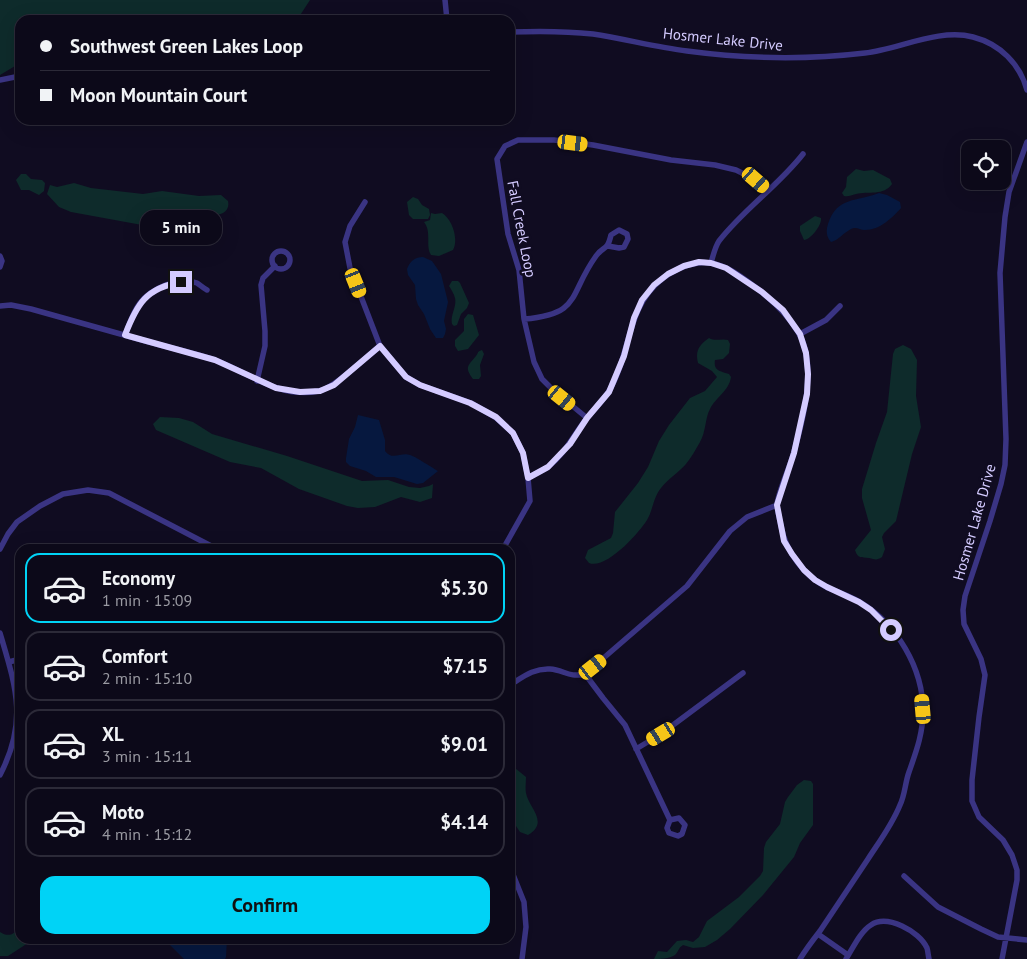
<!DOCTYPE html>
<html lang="en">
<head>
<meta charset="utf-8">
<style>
	:root { --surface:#0c0919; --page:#151222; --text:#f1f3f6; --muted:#9a9aa2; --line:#2c2a38; --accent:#00d3f6 }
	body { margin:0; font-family:"PT Sans",sans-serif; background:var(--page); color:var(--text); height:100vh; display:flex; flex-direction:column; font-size:19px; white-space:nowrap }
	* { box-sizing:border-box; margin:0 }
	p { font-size:16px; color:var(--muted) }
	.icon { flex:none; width:28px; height:28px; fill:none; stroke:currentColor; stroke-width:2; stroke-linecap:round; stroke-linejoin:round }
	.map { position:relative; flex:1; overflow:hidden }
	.panel { position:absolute; left:15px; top:544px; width:500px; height:400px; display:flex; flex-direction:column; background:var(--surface); border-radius:15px; box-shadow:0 5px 20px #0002,0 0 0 1px var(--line) }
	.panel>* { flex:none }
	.guide { position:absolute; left:15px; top:15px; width:500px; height:110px; border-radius:15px; box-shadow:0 5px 20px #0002,0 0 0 1px var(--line); display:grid; align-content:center; height:110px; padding:0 25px; background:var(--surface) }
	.fabs { position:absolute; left:961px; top:140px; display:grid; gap:10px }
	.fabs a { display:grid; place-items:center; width:50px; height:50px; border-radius:10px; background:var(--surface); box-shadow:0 5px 20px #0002,0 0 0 1px var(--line); font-size:25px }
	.end { position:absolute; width:22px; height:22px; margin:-11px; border:6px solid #d4cbff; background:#111; box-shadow:0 0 0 2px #111 }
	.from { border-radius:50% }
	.bubble { position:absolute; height:35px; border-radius:15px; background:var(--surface); box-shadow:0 5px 20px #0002,0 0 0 1px var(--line); font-size:16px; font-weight:800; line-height:35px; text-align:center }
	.car { position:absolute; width:15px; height:30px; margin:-15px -8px; border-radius:6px; box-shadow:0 0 4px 1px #0007; background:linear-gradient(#f5c518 24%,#345 0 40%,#f5c518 0 76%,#345 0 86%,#f5c518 0) }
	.guide b { display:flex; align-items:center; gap:18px; height:48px; font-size:19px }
	.guide b+b { border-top:1px solid var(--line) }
	.guide i { width:12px; height:12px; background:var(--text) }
	ul { padding:9px 0 0; list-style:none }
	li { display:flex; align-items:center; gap:15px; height:70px; margin:0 10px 8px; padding:0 15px; border:2px solid var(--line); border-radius:15px }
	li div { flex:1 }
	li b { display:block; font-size:19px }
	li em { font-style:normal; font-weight:800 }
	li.on { border-color:var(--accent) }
	li>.icon { width:45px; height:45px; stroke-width:1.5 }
	.button { display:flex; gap:10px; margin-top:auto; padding:10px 25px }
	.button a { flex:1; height:58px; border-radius:15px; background:var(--accent); color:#111; font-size:20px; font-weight:800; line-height:58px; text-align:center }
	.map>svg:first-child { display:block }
	.green { fill:#0e2b2b }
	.water { fill:#06183f }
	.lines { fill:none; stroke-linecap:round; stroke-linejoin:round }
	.minor { stroke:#3a3483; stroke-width:5.5 }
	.route { stroke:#d4cbff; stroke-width:6 }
	.labels { text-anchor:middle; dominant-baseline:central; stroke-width:5; stroke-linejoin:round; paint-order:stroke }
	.street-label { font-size:15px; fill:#d4cbff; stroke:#100c21 }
</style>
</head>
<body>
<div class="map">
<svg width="1027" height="959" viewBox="0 0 1027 959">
	<rect width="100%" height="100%" fill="#100c21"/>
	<path class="green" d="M0,0H310L297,20H20V63L0,75Z
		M856,169L864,171L873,170L890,179L892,184C884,196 868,191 856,194C851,195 849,197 844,196L842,193L846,187L847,177Z
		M21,174H26L31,179L42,180L45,183L44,191L39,195L29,190H21L16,180Z
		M74,183L91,188L143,194L162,191L199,196L221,195L228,201C229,206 228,210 223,213L197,223L174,222L162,226L153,227L71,212L59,207L47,194L50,185L57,187Z
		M413,197L418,199L422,205L429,209L430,215L428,219H413L409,215L407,202Z
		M431,213L435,214L442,213C452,219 459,239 453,250L439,256L431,255C425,246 432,232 424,222L430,220Z
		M815,216L821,218C822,225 811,239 804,240L800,231V226Z
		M452,281H458L460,283L469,303L467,308L461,314L457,325L454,326L452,324C450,315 457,307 455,298C454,294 451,289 449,286Z
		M468,314L473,315L479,335L468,349L458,351L455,346V340L464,331V319Z
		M709,338C716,342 721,338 728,340L730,344L729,353L723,359L715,360C713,371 721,371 729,374L731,377C729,391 716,397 710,409C705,418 706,432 700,442C696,449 691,458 686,464C678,473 668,479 661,488C653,498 653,510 647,520C639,533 606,570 589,563L585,558L588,550L611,538L613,533L615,512L638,483L648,467L659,441L669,425L690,398L705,391L717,377L712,371L698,363C695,351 699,345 709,338Z
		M903,345L911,349L917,360L916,396L921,427L912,454L896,521L884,533L882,537L885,549L882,557C876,561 875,559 869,558C861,557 858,559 855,550L871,530L862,498V489L876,443L887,412L893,354L895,349Z
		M482,350L484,354L480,365L481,376L479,379H473C464,367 468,366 476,356C480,350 476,353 482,350Z
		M160,417L179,418L193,422L212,434L287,456L362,481L388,480L409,487L420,488L429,486L433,484L432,498L420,502L401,497L375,507L358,508L347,506L299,489L261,468L230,462L156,430L153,424Z
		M510,764L526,777C526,782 525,788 526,793C528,807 550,822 528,835L520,832L510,817Z
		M804,780L811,781L813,784V825L800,843L794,857L785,868L763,895L730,929L717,940L705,947L693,948L683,945C678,948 679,951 675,955C669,959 660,959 654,959L658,951L667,952L677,941L686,940L693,942L699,937L707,921L739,897L760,876L763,871L764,848L766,842L780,824L785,802L788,797L797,785Z
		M20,925V939H38L28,943L8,956H0V932C9,938 16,934 20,925Z"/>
	<path class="water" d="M879,193L887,195L900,202L901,208C892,218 880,230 865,230C859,230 857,226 851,229C843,233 839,240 831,242C826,236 826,231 828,224C837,196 857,202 879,193Z
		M423,257L432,261L441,274L448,302L444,321L446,329L445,334L443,338H436L430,329L424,314L418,305L416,299L415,285L408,275L407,269C410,261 415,257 423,257Z
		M358,415L379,420L385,440V451C392,461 401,452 410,455C413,455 436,470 438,471L423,483L417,484L394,477H376L366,471L350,466L346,462V458L349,439L355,427Z
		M164,939H227L226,957L225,959H184Z"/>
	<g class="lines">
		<path class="minor" d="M445,0L447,20
			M510,32C537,31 566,31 593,34C625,39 656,47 687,51C747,59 806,60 865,53C899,49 939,28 973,37C1000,44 1020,64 1027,90
			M0,80L20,76
			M365,202L350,226L345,242L350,268L380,346L406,377L420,385L471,403L495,417L513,433L523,453L528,478L530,501L503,549
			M272 260a9 9 0 1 1 18 0a9 9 0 1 1-18 0Z
			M0,256L2,261L0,267
			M711,263C713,256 715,247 719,241C743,210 779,185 803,154
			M0,306L11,305L31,309C70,320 110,331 149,342C171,348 193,353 215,360C250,373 279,399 319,391C334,388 366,357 380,346
			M524,319C582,314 568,295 596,256C604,245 607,252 611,235L619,230L627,234L628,239L624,247L619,248L608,246
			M800,334L826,320L840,306
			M125,335C129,325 133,312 140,303C151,289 178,276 197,283C200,285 203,288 207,290
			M257,381L265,346V331L261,285L263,278L275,266
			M587,418L553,390L542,379L534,362L524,319L519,270L508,234L497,159L505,146L518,140H554L593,145L671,160L715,165L736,170L756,180L767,190
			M528,478C534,474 542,471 548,467C565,454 574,434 587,418C594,409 603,401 609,391C631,354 626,307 662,279C672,271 685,265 698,263C720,259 742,277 759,290C774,302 788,315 798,332C818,363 803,421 793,455C789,469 779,490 777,504C777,511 780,520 781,526C786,552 804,576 828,588C839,592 850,596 860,602C897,624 923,668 923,711C923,734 916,752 909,772C905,783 905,795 900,805C892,825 879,842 868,859C852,883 836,907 820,931C813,940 806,949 800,959
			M0,549L8,534L17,522L40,506L63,494L88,490L109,493L217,549
			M0,633C16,687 28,721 0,775
			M9,662L20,659
			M585,674L603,698L625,725L670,820L679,818L685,825L682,834L678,836L669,833L667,828L670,820
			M510,685C523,677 534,668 550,669C564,670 569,678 585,674L687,586L730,531L747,517L777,505
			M636,749L661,734L743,673
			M510,867L524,902L526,927L522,959
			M904,876L938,907L981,929L998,937L1027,940
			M818,934L848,955
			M846,959C853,948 860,932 871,925C887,914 919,931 927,948C928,951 928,955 929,959
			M1002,959L1017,880V870L1012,855L1003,840L979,817L972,801V780L979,717L985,675L981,659L964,624L963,610L965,596L990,521L1001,484L1005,465L1006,439L1000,273L1005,217L1009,192L1027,142"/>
	</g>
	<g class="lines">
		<path class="route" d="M181,282C146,288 137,304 125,335L215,360L276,388L300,392L320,391L334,385L380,346L406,377L420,385L470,403L496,417L513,433L523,453L528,478L548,467L570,444L587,418L609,392L624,356L634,318L642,300L654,285L668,274L684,266L699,262L711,263L726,268L762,292L783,310L800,334L806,353L808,374L807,394L794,453L777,505L784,541L792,554L804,570L815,580L827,587L859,602L871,610L891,630"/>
	</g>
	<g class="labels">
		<g class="street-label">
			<text transform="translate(723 39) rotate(6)">Hosmer Lake Drive</text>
			<text transform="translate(522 229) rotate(79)">Fall Creek Loop</text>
			<text transform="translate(974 522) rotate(-74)">Hosmer Lake Drive</text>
		</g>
	</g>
</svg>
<div class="fabs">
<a><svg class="icon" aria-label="locate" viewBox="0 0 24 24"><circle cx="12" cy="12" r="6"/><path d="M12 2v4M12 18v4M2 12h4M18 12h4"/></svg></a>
</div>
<i class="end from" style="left:891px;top:630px"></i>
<i class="end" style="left:181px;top:282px"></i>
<div class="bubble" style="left:140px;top:210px;width:82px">5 min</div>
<i class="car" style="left:573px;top:143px;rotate:97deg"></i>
<i class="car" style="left:756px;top:180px;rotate:131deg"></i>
<i class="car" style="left:356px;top:283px;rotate:158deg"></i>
<i class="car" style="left:562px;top:398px;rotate:129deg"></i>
<i class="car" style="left:593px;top:667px;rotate:52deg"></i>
<i class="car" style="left:923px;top:709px;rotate:355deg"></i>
<i class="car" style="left:661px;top:734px;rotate:239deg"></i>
<div class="guide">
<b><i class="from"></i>Southwest Green Lakes Loop</b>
<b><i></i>Moon Mountain Court</b>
</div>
<section class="panel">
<ul>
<li class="on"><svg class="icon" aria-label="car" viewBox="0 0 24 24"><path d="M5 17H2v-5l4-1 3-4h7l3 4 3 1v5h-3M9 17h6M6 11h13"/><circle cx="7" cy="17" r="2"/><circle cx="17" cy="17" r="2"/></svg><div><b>Economy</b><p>1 min · 15:09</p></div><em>$5.30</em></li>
<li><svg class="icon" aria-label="car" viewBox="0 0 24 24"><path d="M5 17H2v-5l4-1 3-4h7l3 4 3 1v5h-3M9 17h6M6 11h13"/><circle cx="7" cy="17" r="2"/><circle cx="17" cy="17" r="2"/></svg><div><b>Comfort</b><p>2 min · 15:10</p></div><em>$7.15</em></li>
<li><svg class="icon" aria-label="car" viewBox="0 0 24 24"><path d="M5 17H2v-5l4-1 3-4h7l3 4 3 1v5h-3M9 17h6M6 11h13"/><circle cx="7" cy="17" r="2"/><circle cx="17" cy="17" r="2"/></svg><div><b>XL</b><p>3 min · 15:11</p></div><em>$9.01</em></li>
<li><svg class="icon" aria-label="car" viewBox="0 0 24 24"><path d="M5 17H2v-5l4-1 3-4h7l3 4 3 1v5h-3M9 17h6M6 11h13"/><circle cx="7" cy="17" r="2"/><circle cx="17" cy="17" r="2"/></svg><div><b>Moto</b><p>4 min · 15:12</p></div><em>$4.14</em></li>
</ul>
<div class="button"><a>Confirm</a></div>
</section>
</div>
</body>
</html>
